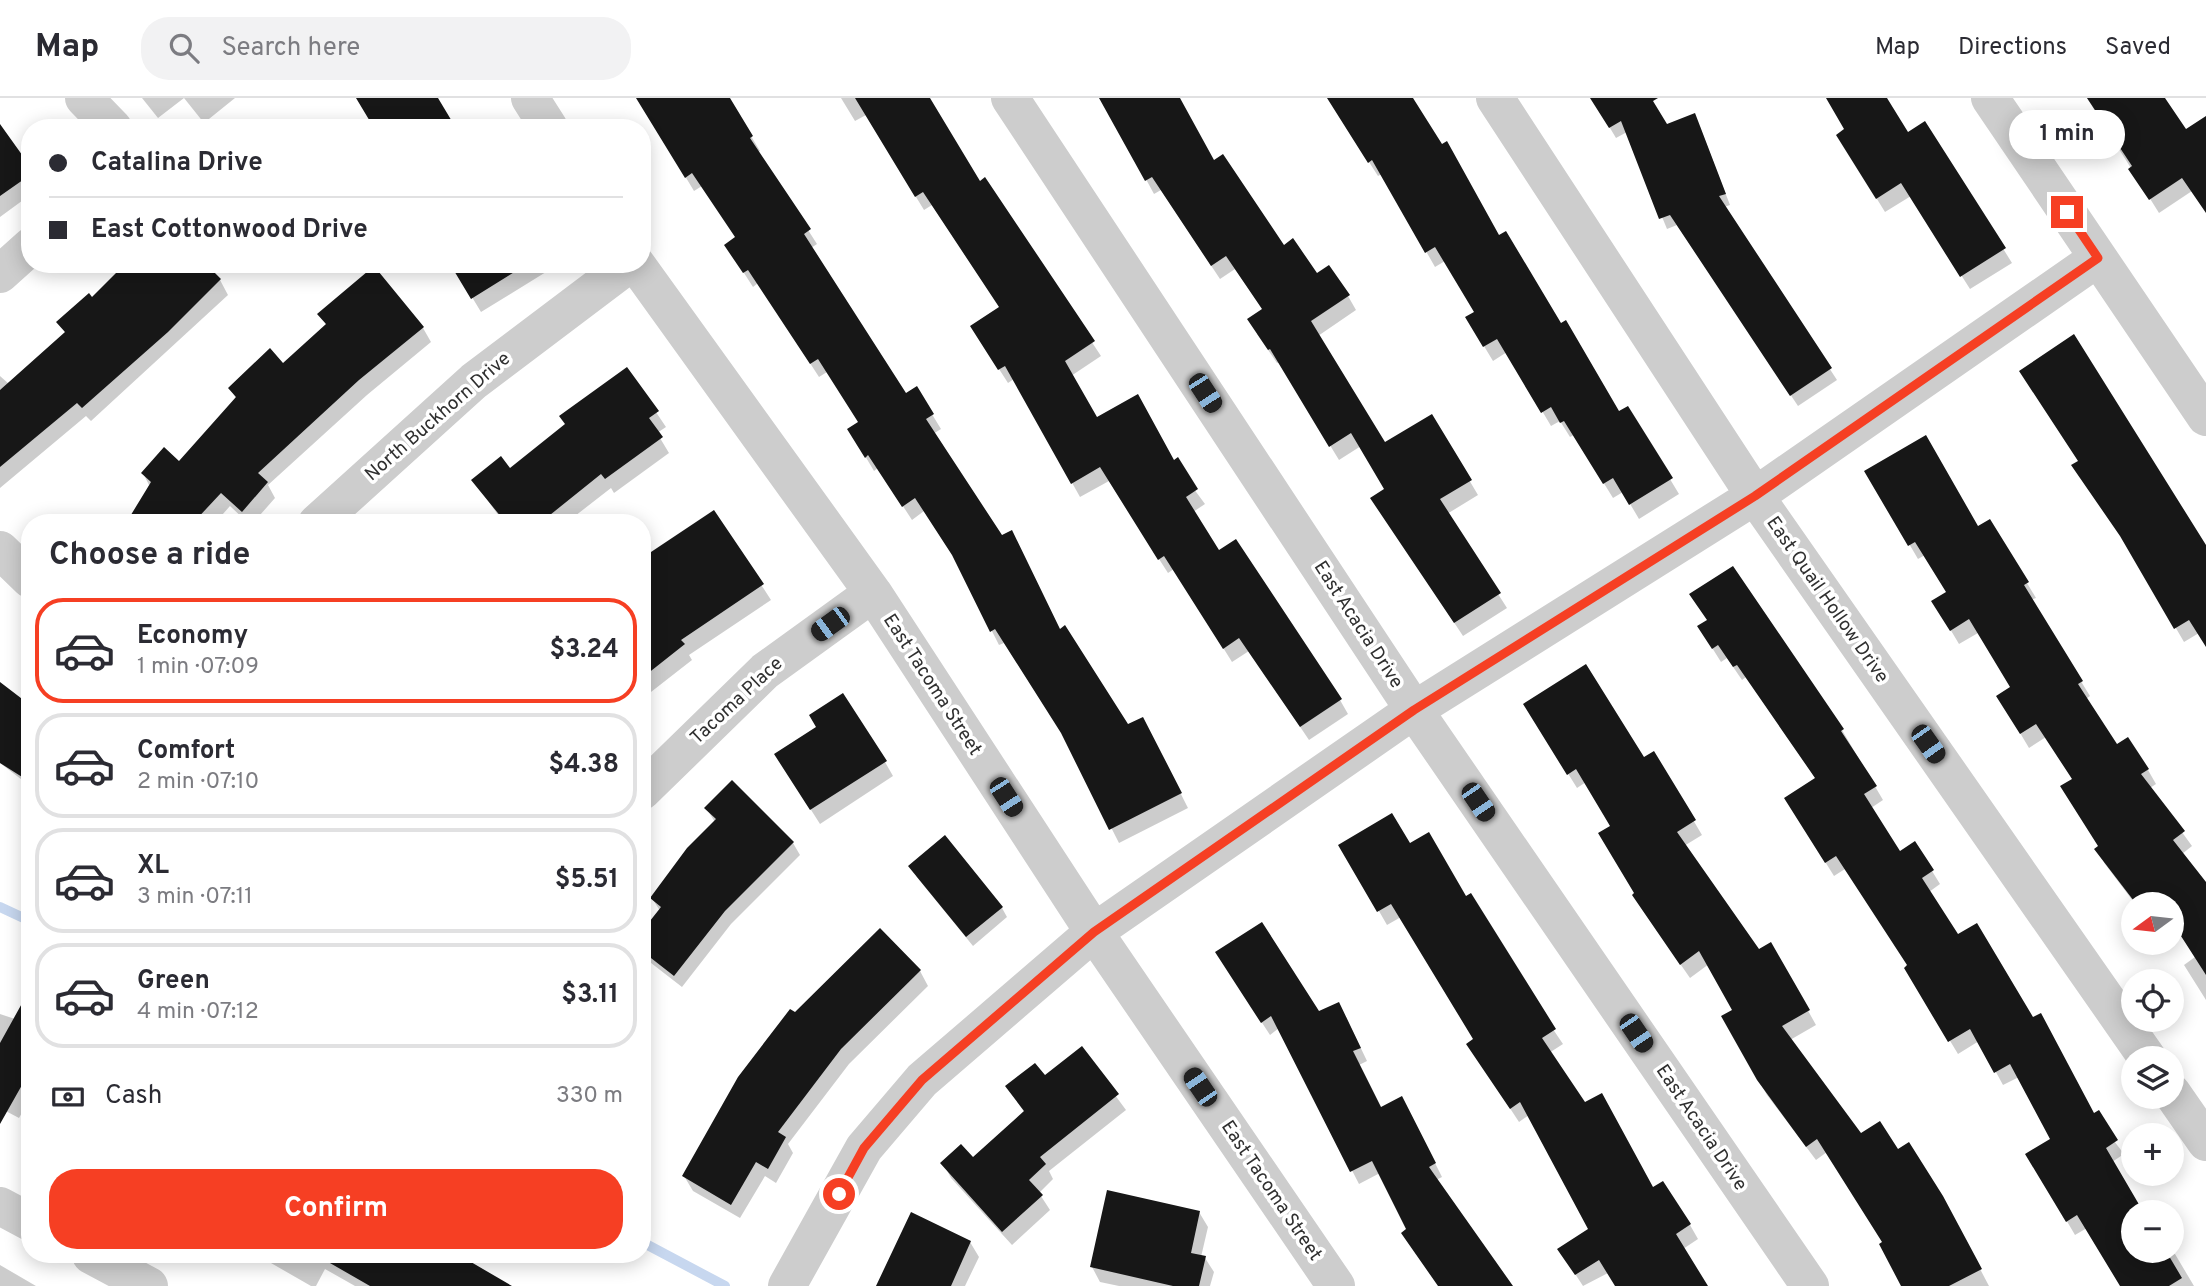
<!DOCTYPE html>
<html lang="en">
<head>
<meta charset="utf-8">
<style>
	:root { --surface:#fff; --page:#f2f2f3; --text:#2b2b33; --muted:#7c7c81; --line:#e1e1e2; --accent:#f63f23 }
	body { margin:0; font-family:Overpass,sans-serif; background:var(--page); color:var(--text); height:100vh; display:flex; flex-direction:column; font-size:26px; white-space:nowrap }
	* { box-sizing:border-box; margin:0 }
	p { font-size:23px; color:var(--muted) }
	.icon { flex:none; width:38px; height:38px; fill:none; stroke:currentColor; stroke-width:2; stroke-linecap:round; stroke-linejoin:round }
	.map { position:relative; flex:1; overflow:hidden }
	.drawer { position:absolute; left:21px; top:416px; width:630px; height:749px; display:flex; flex-direction:column; background:var(--surface); border-radius:28px; box-shadow:0 4px 18px #0003 }
	.drawer>* { flex:none }
	.top-card { position:absolute; left:21px; top:21px; width:630px; height:154px; border-radius:28px; box-shadow:0 4px 18px #0003; display:grid; align-content:center; height:154px; padding:0 28px; background:var(--surface) }
	.needle { width:46px; rotate:255deg }
	.tools { position:absolute; left:2121px; top:794px; display:grid; gap:14px }
	.tools a { display:grid; place-items:center; width:63px; height:63px; border-radius:50%; background:var(--surface); box-shadow:0 4px 18px #0003; font-size:35px }
	.end { position:absolute; width:32px; height:32px; margin:-16px; border:9px solid #f63f23; background:#fff; box-shadow:0 0 0 4px #fff }
	.from { border-radius:50% }
	.bubble { position:absolute; height:49px; border-radius:24px; background:var(--surface); box-shadow:0 4px 18px #0003; font-size:23px; font-weight:700; line-height:49px; text-align:center }
	.car { position:absolute; width:21px; height:42px; margin:-21px -10px; border-radius:9px; box-shadow:0 0 5px 2px #0007; background:linear-gradient(#222 24%,#8ab4d8 0 40%,#222 0 76%,#8ab4d8 0 86%,#222 0) }
	.top-card b { display:flex; align-items:center; gap:24px; height:66px; font-size:26px }
	.top-card b+b { border-top:2px solid var(--line) }
	.top-card i { width:18px; height:18px; background:var(--text) }
	ul { padding:0; list-style:none }
	li { display:flex; align-items:center; gap:21px; height:105px; margin:0 14px 10px; padding:0 14px; border:4px solid var(--line); border-radius:28px }
	li div { flex:1 }
	li b { display:block; font-size:26px }
	li em { font-style:normal; font-weight:700 }
	li.current { border-color:var(--accent) }
	li>.icon { width:63px; height:63px; stroke-width:1.5 }
	h2 { padding:0 28px; font-size:32px; line-height:84px }
	.pay { display:flex; align-items:center; gap:18px; height:77px; padding:0 28px; font-size:26px }
	.pay p { margin-inline-start:auto }
	.primary-button { display:flex; gap:14px; margin-top:auto; padding:14px 28px }
	.primary-button a { flex:1; height:80px; border-radius:28px; background:var(--accent); color:#fff; font-size:28px; font-weight:700; line-height:80px; text-align:center }
	header { display:flex; align-items:center; gap:42px; box-sizing:border-box; height:98px; padding:0 35px; background:var(--surface); border-bottom:2px solid var(--line) }
	header strong { font-size:33px }
	nav { display:flex; gap:38px; margin-inline-start:auto; font-size:24px }
	.search { width:490px; height:63px; background:var(--page); display:flex; align-items:center; gap:18px; box-sizing:border-box; padding:0 24px; border-radius:28px; color:var(--muted); font-size:26px }
	.map>svg:first-child { display:block }
	.shadow { fill:#0003 }
	.lines { fill:none; stroke-linecap:round; stroke-linejoin:round }
	.stream { stroke:#c7d7ef; stroke-width:10 }
	.building { fill:#171717 }
	.minor { stroke:#cdcdcd; stroke-width:38 }
	.route { stroke:#f63f23; stroke-width:9 }
	.labels { text-anchor:middle; dominant-baseline:central; stroke-width:7; stroke-linejoin:round; paint-order:stroke }
	.street-label { font-size:19px; fill:#303030; stroke:#fff }
</style>
</head>
<body>
<header>
<strong>Map</strong>
<div class="search"><svg class="icon" aria-label="search" viewBox="0 0 24 24"><circle cx="10" cy="10" r="6"/><path d="M15 15l6 6"/></svg>Search here</div>
<nav><a>Map</a><a>Directions</a><a>Saved</a></nav>
</header>
<div class="map">
<svg width="2206" height="1188" viewBox="0 0 2206 1188">
	<rect width="100%" height="100%" fill="#fff"/>
	<path class="shadow" d="M142,0H184L158,20Z
		M184,0H235L204,25Z
		M638,0H728L760,53L758,54L817,146L811,150L905,297L916,290L941,331L933,336L1060,532L1128,628L1150,635L1188,710L1119,745L1066,641L1004,545L999,547L957,464L924,413L912,422L878,370L874,373L849,331L860,325L827,274L819,279L758,185L753,189L735,161L737,141L702,88L694,93Z
		M841,0H928L980,85L985,82L1101,258L1071,278L1096,322L1174,364L1205,406L1193,414L1219,454L1340,602L1348,616L1309,642L1249,553L1232,564L1174,471L1168,475L1109,383L1080,399L1014,281L1008,285L981,243L1001,211L932,107L924,112L866,17L855,23Z
		M1102,0H1179L1214,64L1283,149L1316,177L1348,198L1356,212L1318,238L1385,346L1431,318L1478,397L1447,416L1507,510L1463,538L1381,414L1387,392L1361,348L1339,362L1279,264L1277,265L1257,236L1263,212L1235,171L1220,181L1161,92L1154,96Z
		M1328,0H1411L1499,140L1619,315L1627,310L1679,396L1639,421L1623,394L1613,400L1574,337L1570,339L1560,323L1551,328L1507,254L1493,263L1467,220L1476,215L1445,163L1435,169L1382,76L1378,78Z
		M1592,0H1649L1666,28L1700,29L1730,107L1724,109L1837,282L1798,308L1677,127L1667,131L1627,34L1616,40Z
		M1829,0H1885L1907,36L1925,25L2012,165L1970,191L1911,98L1885,114L1846,51V32Z
		M2087,0H2163L2186,34L2206,30V114L2192,93L2159,115Z
		M0,55L30,71V97L0,119Z
		M452,166H541L546,174L481,214Z
		M220,182L228,197L91,323L86,318L0,390V278L9,286L66,236L59,224L92,202Z
		M320,216L423,230L431,244L367,297L268,387L275,400L253,425H248L230,408L215,425H128L150,389L143,375L179,365L237,302L230,290L283,268L327,228Z
		M627,271L666,329L657,335L669,355L614,395L611,390L566,425H504L473,382L510,372L567,327Z
		M1867,374L1978,430L1990,423L2036,500L2031,502L2090,598L2086,601L2116,649L2148,672L2156,686L2150,690L2192,748L2182,756L2206,787V902L2184,867L2195,859L2172,822V807H2136L2105,766L2096,751L2100,749L2074,682L2046,639L2029,650L2007,613L2012,590L1978,535L1959,546L1934,504L1948,495L1925,457L1918,461Z
		M714,414L771,502L689,557L692,562L642,601V485Z
		M432,420L440,425H429Z
		M2206,450V547L2199,535L2184,544L2131,453Z
		M1699,529L1842,632L1883,702L1871,710L1899,755L1932,773L1940,786L1929,794L1958,839L2124,1056L2112,1064L2139,1110L2146,1106L2150,1115H2133V1153L2172,1151L2194,1188H2121L2087,1130L2075,1137L2028,1057L2052,1042L2019,979L2003,987L1979,943L1958,956L1906,870L1909,868L1845,771L1834,778L1794,714L1816,681L1746,579L1742,582L1727,560L1721,564Z
		M0,587L30,630V688L0,665Z
		M1534,621L1644,662L1654,656L1702,737L1684,748L1758,854L1771,846L1816,927L1790,942L1861,1038L1897,1053L1950,1114L1989,1188H1903L1884,1145L1827,1054L1816,1062L1767,997L1723,919L1735,912L1709,866L1690,880L1642,811L1612,728L1586,684L1577,690Z
		M818,630L885,664L893,678L820,726L785,671Z
		M706,710L793,745L800,757L731,826L682,889L642,858V836L660,813L652,800L715,724Z
		M1341,747L1409,748L1465,801L1563,946L1549,955L1584,1007L1652,1091L1662,1085L1690,1127L1698,1141L1683,1151L1706,1188H1616L1608,1175L1583,1188L1568,1165L1591,1131L1529,1017L1519,1024L1477,960L1475,942L1401,819L1387,827Z
		M916,778L1002,810L1007,819L973,848Z
		M1225,868L1319,915L1346,919L1367,963L1359,967L1381,1011L1409,1013L1442,1079L1436,1082L1511,1188H1440L1380,1075L1359,1086L1279,930L1270,937Z
		M920,873L928,888L849,966L788,1046L793,1055L776,1085L765,1078L740,1120L693,1093L684,1078L795,917Z
		M0,916L30,926V1001L19,1020L0,1010Z
		M1081,951L1126,1012L1049,1073L1053,1081L1039,1095L1050,1112L1012,1147L951,1080L943,1065L973,1062L1025,1015L1007,989L1044,980Z
		M1199,1114L1208,1129L1201,1159L1205,1160L1214,1174L1210,1188H1119L1100,1184L1092,1169Z
		M970,1144L979,1159L965,1188H878Z
		M257,1157H456L484,1174L493,1188H355L325,1171L316,1188H311Z
		M0,1167L36,1188H0Z"/>
	<g class="lines">
		<path class="stream" d="M0,809L30,823
			M642,1144L725,1188"/>
	</g>
	<path class="building" d="M356,0H438L456,30H374Z
		M636,0H730L753,38L750,40L811,131L804,136L906,295L917,288L934,316L926,321L1002,437L1012,432L1060,531L1065,527L1128,626L1143,619L1182,695L1109,732L1061,635L995,531L990,534L952,457L915,400L902,409L868,357L865,360L847,331L858,324L818,261L810,266L748,172L743,175L724,147L735,139L692,75L685,80Z
		M855,0H930L980,83L985,79L1095,243L1065,263L1097,319L1138,296L1174,362L1178,359L1198,391L1186,399L1219,452L1236,441L1342,601L1300,629L1239,540L1223,551L1164,458L1158,462L1100,369L1071,386L1005,268L998,272L970,228L999,209L923,94L915,99Z
		M1099,0H1180L1214,62L1223,56L1284,147L1293,140L1317,175L1329,167L1350,197L1311,223L1385,344L1432,316L1472,382L1440,401L1501,495L1454,525L1370,400L1384,391L1351,335L1329,349L1270,251L1268,252L1247,221L1262,211L1226,158L1211,168L1152,79L1145,83Z
		M1327,0H1413L1442,46L1447,43L1499,137L1506,133L1561,225L1566,222L1619,313L1628,308L1673,380L1629,407L1613,380L1603,386L1564,323L1560,325L1551,309L1541,315L1497,241L1483,249L1465,219L1474,214L1435,149L1425,155L1372,62L1368,65Z
		M1590,0H1658L1653,3L1667,26L1695,15L1726,96L1719,98L1832,270L1790,298L1670,117L1659,121L1621,23L1609,30Z
		M1826,0H1887L1908,34L1925,23L2006,150L1960,179L1901,85L1876,101L1836,37L1844,31Z
		M2087,0H2165L2186,31L2206,18V115L2182,80L2149,102L2128,71L2132,68Z
		M0,26L30,68V77L0,98Z
		M125,166H206L221,181L168,234L82,310L77,305L0,369V292L65,234L56,224L89,195L92,199Z
		M450,166H527L471,201Z
		M374,168L424,229L359,282L258,375L268,384L242,414L221,395L193,425H126L151,384L141,375L164,349L179,363L236,299L228,290L270,250L283,265L326,226L317,216Z
		M2074,236L2206,447V549L2189,522L2174,531L2120,438L2071,367L2078,363L2019,273Z
		M627,269L659,313L649,320L663,339L605,381L601,376L540,425H506L471,382L501,358L510,370L565,326L559,318Z
		M1926,337L1978,428L1990,421L2029,484L2024,487L2083,583L2078,586L2117,646L2128,639L2149,671L2141,676L2185,733L2173,742L2206,784V877L2172,824V807H2137L2094,751L2098,748L2060,688L2072,681L2036,626L2020,636L1996,598L2010,589L1969,521L1950,533L1931,503L1946,494L1915,444L1908,448L1864,373Z
		M714,412L764,486L681,542L685,546L642,580V460Z
		M1733,468L1844,631L1841,633L1877,688L1864,696L1900,753L1915,743L1934,772L1922,780L1958,836L1977,825L2033,919L2041,915L2094,1015L2099,1012L2118,1042L2106,1050L2144,1115H2133V1153H2166L2182,1180L2169,1188H2120L2077,1117L2066,1124L2025,1056L2050,1041L2010,966L1994,975L1970,931L1948,944L1904,870L1907,867L1836,758L1825,765L1784,700L1815,680L1737,567L1733,569L1718,547L1712,551L1697,528L1707,522L1689,496Z
		M1586,566L1644,659L1654,653L1696,722L1677,734L1759,851L1771,844L1810,912L1782,928L1861,1035L1880,1023L1898,1051L1909,1044L1943,1098L1982,1171L1949,1188H1901L1879,1146L1882,1144L1817,1041L1806,1049L1757,982L1721,918L1732,912L1699,853L1680,867L1632,797L1634,795L1598,735L1610,728L1576,671L1567,677L1523,606Z
		M0,584L30,607V684L0,665Z
		M843,595L887,663L810,712L774,656L816,629L809,617Z
		M732,682L794,744L725,813L674,878L642,853V833L661,809L650,800L687,750L716,721L704,710Z
		M1392,715L1410,745L1429,734L1466,798L1471,795L1556,931L1542,940L1585,1004L1602,995L1653,1089L1663,1083L1691,1126L1676,1136L1708,1188H1615L1599,1162L1575,1177L1557,1151L1588,1131L1520,1004L1510,1011L1466,946L1473,941L1391,806L1377,814L1338,747Z
		M945,737L1003,809L966,839L908,768Z
		M1262,824L1319,913L1339,904L1361,950L1353,953L1381,1009L1402,998L1436,1065L1429,1069L1513,1188H1438L1401,1135L1406,1131L1372,1063L1350,1074L1271,918L1261,925L1215,854Z
		M880,830L921,872L841,951L778,1034L786,1039L768,1071L756,1064L731,1107L682,1078L738,979L790,911L795,914Z
		M30,891V991L22,987L0,1026V945Z
		M1082,948L1119,996L1040,1059L1046,1066L1029,1082L1043,1097L1002,1134L940,1065L961,1046L973,1059L1024,1013L1005,988L1035,965L1045,977Z
		M1107,1092L1200,1113L1191,1155L1206,1158L1199,1188H1173L1090,1169Z
		M911,1114L971,1143L951,1188H876Z
		M316,1157H459L512,1188H370Z"/>
	<g class="lines">
		<path class="minor" d="M84,0L113,30
			M530,0L549,30
			M1010,0L1414,612L1810,1188
			M1495,0L1755,398L2148,961
			M1990,0L2206,319
			M636,166L873,495L1094,834L1336,1188
			M0,176L30,149
			M317,425L474,283L629,166
			M0,452L30,481
			M642,693L765,573L873,495
			M2172,995L2206,1044
			M0,1108L30,1124
			M91,1157L149,1188
			M787,1188L864,1050L922,982L1094,834L1414,612L1755,398L2098,160"/>
	</g>
	<g class="lines">
		<path class="route" d="M839,1096L864,1050L922,982L1094,834L1414,612L1755,398L2098,160L2067,114"/>
	</g>
	<g class="labels">
		<g class="street-label">
			<text transform="translate(438 319) rotate(-41)">North Buckhorn Drive</text>
			<text transform="translate(1827 502) rotate(55)">East Quail Hollow Drive</text>
			<text transform="translate(1358 527) rotate(57)">East Acacia Drive</text>
			<text transform="translate(932 587) rotate(57)">East Tacoma Street</text>
			<text transform="translate(737 603) rotate(-43)">Tacoma Place</text>
			<text transform="translate(1701 1030) rotate(56)">East Acacia Drive</text>
			<text transform="translate(1271 1093) rotate(56)">East Tacoma Street</text>
		</g>
	</g>
</svg>
<div class="tools">
<a><svg class="needle" viewBox="-14 -14 28 28"><path d="M0-13l5 13h-10z" fill="#e53935"/><path d="M0 13l5-13h-10z" fill="#7c7c81"/></svg></a>
<a><svg class="icon" aria-label="locate" viewBox="0 0 24 24"><circle cx="12" cy="12" r="6"/><path d="M12 2v4M12 18v4M2 12h4M18 12h4"/></svg></a>
<a><svg class="icon" aria-label="layers" viewBox="0 0 24 24"><path d="M12 4l9 5-9 5-9-5zM3 14l9 5 9-5"/></svg></a>
<a>+</a>
<a>−</a>
</div>
<i class="end from" style="left:839px;top:1096px"></i>
<i class="end" style="left:2067px;top:114px"></i>
<div class="bubble" style="left:2009px;top:12px;width:116px">1 min</div>
<i class="car" style="left:1205px;top:295px;rotate:147deg"></i>
<i class="car" style="left:830px;top:526px;rotate:234deg"></i>
<i class="car" style="left:1928px;top:646px;rotate:145deg"></i>
<i class="car" style="left:1006px;top:699px;rotate:147deg"></i>
<i class="car" style="left:1478px;top:704px;rotate:146deg"></i>
<i class="car" style="left:1636px;top:935px;rotate:146deg"></i>
<i class="car" style="left:1200px;top:989px;rotate:326deg"></i>
<div class="top-card">
<b><i class="from"></i>Catalina Drive</b>
<b><i></i>East Cottonwood Drive</b>
</div>
<section class="drawer">
<h2>Choose a ride</h2>
<ul>
<li class="current"><svg class="icon" aria-label="car" viewBox="0 0 24 24"><path d="M5 17H2v-5l4-1 3-4h7l3 4 3 1v5h-3M9 17h6M6 11h13"/><circle cx="7" cy="17" r="2"/><circle cx="17" cy="17" r="2"/></svg><div><b>Economy</b><p>1 min · 07:09</p></div><em>$3.24</em></li>
<li><svg class="icon" aria-label="car" viewBox="0 0 24 24"><path d="M5 17H2v-5l4-1 3-4h7l3 4 3 1v5h-3M9 17h6M6 11h13"/><circle cx="7" cy="17" r="2"/><circle cx="17" cy="17" r="2"/></svg><div><b>Comfort</b><p>2 min · 07:10</p></div><em>$4.38</em></li>
<li><svg class="icon" aria-label="car" viewBox="0 0 24 24"><path d="M5 17H2v-5l4-1 3-4h7l3 4 3 1v5h-3M9 17h6M6 11h13"/><circle cx="7" cy="17" r="2"/><circle cx="17" cy="17" r="2"/></svg><div><b>XL</b><p>3 min · 07:11</p></div><em>$5.51</em></li>
<li><svg class="icon" aria-label="car" viewBox="0 0 24 24"><path d="M5 17H2v-5l4-1 3-4h7l3 4 3 1v5h-3M9 17h6M6 11h13"/><circle cx="7" cy="17" r="2"/><circle cx="17" cy="17" r="2"/></svg><div><b>Green</b><p>4 min · 07:12</p></div><em>$3.11</em></li>
</ul>
<div class="pay"><svg class="icon" aria-label="cash" viewBox="0 0 24 24"><path d="M3 7h18v10H3z"/><circle cx="12" cy="12" r="2"/></svg>Cash<p>330 m</p></div>
<div class="primary-button"><a>Confirm</a></div>
</section>
</div>
</body>
</html>
